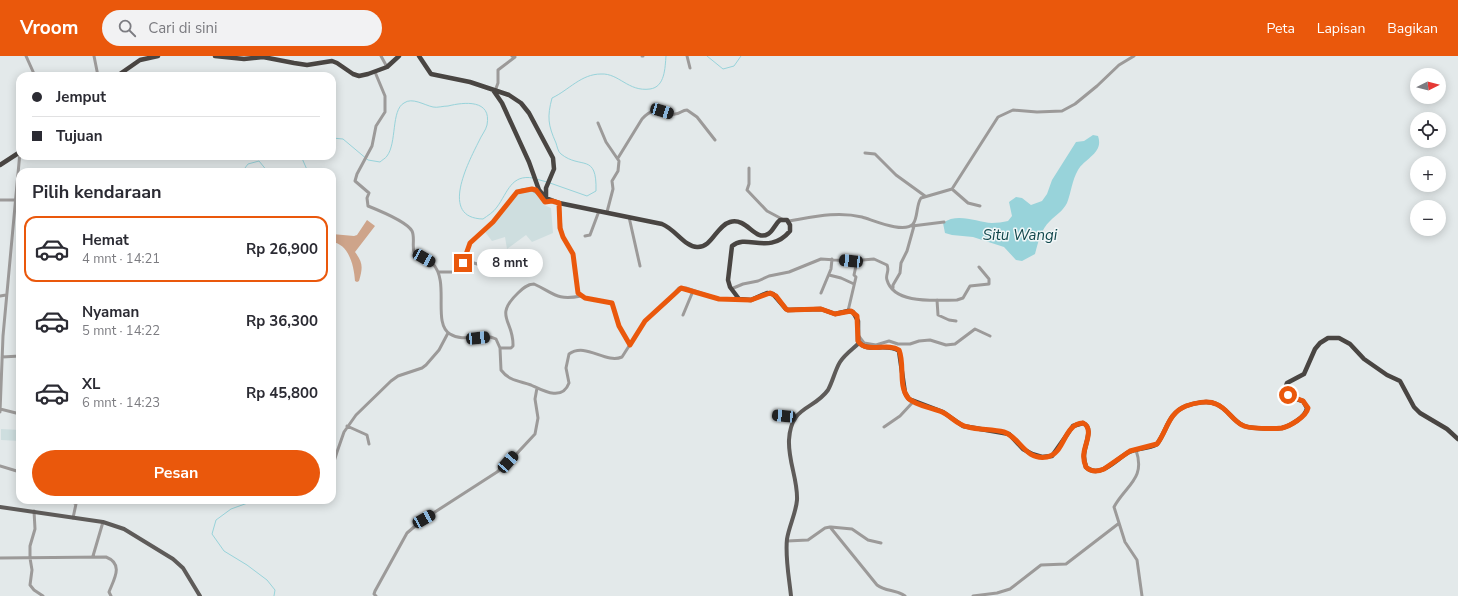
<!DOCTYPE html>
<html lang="id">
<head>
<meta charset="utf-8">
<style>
	:root { --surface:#fff; --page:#f2f2f3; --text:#2b2b33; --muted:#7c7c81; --line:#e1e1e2; --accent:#ea580c }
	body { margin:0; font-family:"Nunito Sans",sans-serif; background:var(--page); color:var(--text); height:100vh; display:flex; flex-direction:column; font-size:15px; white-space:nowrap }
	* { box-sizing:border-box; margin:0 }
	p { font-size:13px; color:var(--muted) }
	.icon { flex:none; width:22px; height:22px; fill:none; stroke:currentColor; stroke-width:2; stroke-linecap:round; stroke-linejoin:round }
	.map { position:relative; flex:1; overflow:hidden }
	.drawer { position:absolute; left:16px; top:112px; width:320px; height:336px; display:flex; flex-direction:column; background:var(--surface); border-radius:12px; box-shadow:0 2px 10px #0003 }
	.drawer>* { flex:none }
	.top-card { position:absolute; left:16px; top:16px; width:320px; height:88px; border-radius:12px; box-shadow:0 2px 10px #0003; display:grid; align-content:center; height:88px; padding:0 16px; background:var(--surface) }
	.needle { width:26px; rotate:84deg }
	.fabs { position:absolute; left:1410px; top:12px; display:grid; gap:8px }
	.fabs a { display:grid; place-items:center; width:36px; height:36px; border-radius:50%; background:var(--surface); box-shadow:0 2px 10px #0003; font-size:20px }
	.end { position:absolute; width:18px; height:18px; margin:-9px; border:5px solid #ea580c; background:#fff; box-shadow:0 0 0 2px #fff }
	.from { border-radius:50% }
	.bubble { position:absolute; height:28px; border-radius:14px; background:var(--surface); box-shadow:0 2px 10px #0003; font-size:13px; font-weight:700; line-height:28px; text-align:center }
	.car { position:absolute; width:12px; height:24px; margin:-12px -6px; border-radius:5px; box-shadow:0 0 3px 1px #0007; background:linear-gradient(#222 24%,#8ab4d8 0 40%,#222 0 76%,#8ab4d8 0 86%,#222 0) }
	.top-card b { display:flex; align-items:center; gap:14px; height:38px; font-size:15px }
	.top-card b+b { border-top:1px solid var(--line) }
	.top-card i { width:10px; height:10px; background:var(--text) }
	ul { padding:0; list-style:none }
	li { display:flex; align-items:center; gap:12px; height:66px; margin:0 8px 6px; padding:0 8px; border:2px solid transparent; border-radius:12px }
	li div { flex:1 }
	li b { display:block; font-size:15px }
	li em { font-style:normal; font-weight:700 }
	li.on { border-color:var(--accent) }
	li>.icon { width:36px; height:36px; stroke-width:1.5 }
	h2 { padding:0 16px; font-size:18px; line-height:48px }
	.cta { display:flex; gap:8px; margin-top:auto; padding:8px 16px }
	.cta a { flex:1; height:46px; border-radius:24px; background:var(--accent); color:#fff; font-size:16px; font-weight:700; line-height:46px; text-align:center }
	header { display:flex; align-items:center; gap:24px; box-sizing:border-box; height:56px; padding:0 20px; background:var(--accent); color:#fff }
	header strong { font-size:19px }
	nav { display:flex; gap:22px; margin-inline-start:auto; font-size:14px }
	.search { width:280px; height:36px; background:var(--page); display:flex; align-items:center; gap:10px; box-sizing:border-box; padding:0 14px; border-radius:22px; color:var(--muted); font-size:15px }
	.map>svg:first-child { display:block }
	.built { fill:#cededf }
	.forest { fill:#cea48a }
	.water { fill:#98d3da }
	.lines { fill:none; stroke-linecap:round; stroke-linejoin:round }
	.stream { stroke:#98d3da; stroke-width:1 }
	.minor { stroke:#9c9a99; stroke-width:3 }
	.major { stroke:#5e5b59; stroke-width:4 }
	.highway { stroke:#494542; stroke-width:4.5 }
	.route { stroke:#ea580c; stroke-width:5 }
	.labels { text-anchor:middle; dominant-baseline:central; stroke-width:3; stroke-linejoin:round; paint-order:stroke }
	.water-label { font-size:15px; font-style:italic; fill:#11474c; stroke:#f0f6f7 }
</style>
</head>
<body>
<header>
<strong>Vroom</strong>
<div class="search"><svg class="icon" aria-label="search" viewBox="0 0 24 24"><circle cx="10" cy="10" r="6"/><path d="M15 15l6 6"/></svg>Cari di sini</div>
<nav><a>Peta</a><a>Lapisan</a><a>Bagikan</a></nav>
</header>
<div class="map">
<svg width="1458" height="540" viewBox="0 0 1458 540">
	<rect width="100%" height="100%" fill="#e3e9ea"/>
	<path class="built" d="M525,134L535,136L544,149L551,152L553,177L532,186L526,179L507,193L505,181L492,185L485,176L502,158L517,137Z
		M1,373L20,374V385L1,384Z"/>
	<path class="forest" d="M367,164L375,170L355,196C363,207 363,211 359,225L357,226L355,225C354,210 349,188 332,186V178L354,180L357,179Z"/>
	<path class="water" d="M1093,79L1098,80C1104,97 1085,102 1078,114C1072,124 1071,137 1067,147C1063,155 1056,159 1050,165C1041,173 1038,187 1035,198L1022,205L1016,204L1004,191L973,181L952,179L945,177L943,167C957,156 977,166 992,167C997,167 1003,166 1008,165L1012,160L1009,146L1016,141L1022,142L1031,149L1042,145L1047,138L1052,124L1076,86L1084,85Z"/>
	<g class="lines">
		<path class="stream" d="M707,0L723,13L734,10L741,0
			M332,82L343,83L368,104L380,106C382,104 386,102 387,100C397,87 391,54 404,47C412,41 424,49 433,51C437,52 443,50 448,50C464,46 492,43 487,69C486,74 481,80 479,85C468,107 439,162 483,163C487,160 494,156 497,151C508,136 511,118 533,122
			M301,100L308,116
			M242,116L248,108L259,105L268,116
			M536,123L547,126
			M550,127L587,140L596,135C597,96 581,114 561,98C558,96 557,90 556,87C548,69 547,61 552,42C569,34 581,18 601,18C619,17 628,36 650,33C665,31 665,12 666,0
			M256,444L231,453L216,464L212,478L224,495L247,509L267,524L275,534L274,540"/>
		<path class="minor" d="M26,0L35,20
			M94,0L98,20
			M381,0L387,11
			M642,0H643
			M687,0L690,12
			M375,16L385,40V56L376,70L372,90L357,118L355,125L369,137L367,142L368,150C378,154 407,166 412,175C415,181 412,190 414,196C420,200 428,203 433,208C450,226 432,267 450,278C464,287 483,276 496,283L500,292L501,314C509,325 520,325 531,329C542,334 562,346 569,327L566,312L569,298C586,286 605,308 622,301L645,265L669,244L679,232H686L719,243H739
			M495,35L498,27V14L515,1L512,0
			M598,67L606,86L619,105L618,115L612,125L613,133L607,156
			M865,97L875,98L896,119L925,140
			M618,102L642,63C657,47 663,60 675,58C680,58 682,54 687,54L697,61L715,84
			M749,112V128L747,134L767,155L782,163
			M952,133L968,147L980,150
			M0,144H20
			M559,147L561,172L563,181L573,198L578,237L585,242L612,247L619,270L630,289
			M629,161L640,210
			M789,165C813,161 837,155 862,161C873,164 904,178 913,168C918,162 916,149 921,142L952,133L998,61L1013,54L1037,56L1062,55L1075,48L1097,30L1119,9L1134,0
			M912,170L944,166
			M585,180L590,179L599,155
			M464,204L487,211
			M438,216H453L461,210L470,187L493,166L517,136C530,129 538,136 545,146L552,145
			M829,219L841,222L854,228
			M893,232V229L900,217L901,207L907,195L914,170
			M731,233L743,228L758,225L769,220L789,216L821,203L851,205L874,203L887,209C890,215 885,219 887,224C894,249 937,244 957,244L963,242L970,230L989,228V223L979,211
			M821,237L831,213L832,203
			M0,240L6,239
			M937,244L938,259L949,264L956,265
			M848,255L856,221L854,219L857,205
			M683,259L693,235
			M858,279L864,287L876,289L889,285L898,288H910L919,285L930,284L946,289L955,288L975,273L990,280
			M500,292H511L513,290C514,264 493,261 518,237C522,233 527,228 534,228C554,237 556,245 581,240
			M2,301L20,300
			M0,353L20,358
			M0,356L3,280L20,96
			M776,359L794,363
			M347,370L367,379L369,388
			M884,371L900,360L913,346
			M1136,394C1146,423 1126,429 1114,451L1125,486L1137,504L1142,540
			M332,395L337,396L344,376L356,359L391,325L398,320L422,312L426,309L439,294L448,277
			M0,410L20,416
			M332,412L337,396
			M69,444L76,448L73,462
			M34,455L35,473L30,490V502L32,514L30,529L34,534L43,540
			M831,471L852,473L868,484L881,487
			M787,485L808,484L825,472L830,471L877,529C886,536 896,533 905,540
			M93,500L103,466
			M0,502L106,501C124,508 114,523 109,536L111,540
			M376,540L374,538L375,535L407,477L421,465L497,416L509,406L535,378L538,362L535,343L537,332
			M973,540L997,537L1010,533L1041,509L1066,508L1118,468"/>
		<path class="major" d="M0,451L103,466L124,473L173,503L183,512L200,540
			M791,540C789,521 785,501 787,483C789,470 796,457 797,444C798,424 788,405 789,384C791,349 813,355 828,334C833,325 835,314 840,306C845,298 853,293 859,287"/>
		<path class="highway" d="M215,0L244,3L263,1L294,7L307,9L332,5L337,7L353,18L359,20L368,18L387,11L399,0
			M419,0L431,18L470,26L509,39L521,47L529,57L553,102L554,113L546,132V142
			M117,20L140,4L158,0
			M493,34L502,47L529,106L539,134L546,142L559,147L662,168C675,173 685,191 697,191C712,192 716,170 730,166C747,161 755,186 768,178C773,175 775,168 780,164H787L790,169V175C769,200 747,177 732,190L728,224L730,231L739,243L751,244L767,237L773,238L786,253L788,254L821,253L835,258L848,255L853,256L858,265V285C866,298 887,286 899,295L905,337L909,343L943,356L963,370L1009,378L1023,393L1032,398L1042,401L1052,400L1073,370L1083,367C1095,372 1083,391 1084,401C1084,404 1085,408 1086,411C1100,424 1117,402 1129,396C1138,392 1148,393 1157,388C1167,375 1168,357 1186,350C1194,347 1208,344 1216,348C1227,352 1232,364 1242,369C1248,373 1274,373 1282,372C1290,370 1306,361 1307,352L1303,345C1293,342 1281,340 1287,327L1304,318L1315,293L1320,287L1328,282H1339L1350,288L1364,303L1387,319L1400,325L1414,351L1420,357L1447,373L1458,383
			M0,109L20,96"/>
	</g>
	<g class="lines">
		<path class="route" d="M463,207L470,187L493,166L517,136L532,133L536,134L545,146L552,145L559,147L560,172L563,181L573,198L578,237L585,242L612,247L619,270L630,289L645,265L681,232L719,243L751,244L770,237L776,240L786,253L788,254L821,253L835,258L851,255L857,260L858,285C866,298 887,286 899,294C905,309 898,329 908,342C914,349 933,352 942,356C951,360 957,369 968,371C979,374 992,373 1004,376C1020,381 1025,405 1047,401C1065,398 1063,368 1083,367C1094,372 1085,388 1084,397C1083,402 1084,406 1086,411C1091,416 1097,416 1104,413L1130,395L1157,388C1167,375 1168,357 1186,350C1194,347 1208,344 1216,348C1227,352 1232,364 1242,369C1248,373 1274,373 1282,372C1290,370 1306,361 1308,352L1303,345L1288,339"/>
	</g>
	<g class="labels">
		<g class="water-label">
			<text x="1020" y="179">Situ Wangi</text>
		</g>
	</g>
</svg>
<div class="fabs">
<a><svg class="needle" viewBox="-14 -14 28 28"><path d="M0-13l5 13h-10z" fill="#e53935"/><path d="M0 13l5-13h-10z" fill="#7c7c81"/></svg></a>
<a><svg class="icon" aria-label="locate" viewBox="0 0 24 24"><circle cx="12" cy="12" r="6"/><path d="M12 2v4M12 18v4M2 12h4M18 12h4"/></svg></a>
<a>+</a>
<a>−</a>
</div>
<i class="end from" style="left:1288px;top:339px"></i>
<i class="end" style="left:463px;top:207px"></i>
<div class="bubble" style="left:477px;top:193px;width:66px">8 mnt</div>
<i class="car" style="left:662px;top:55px;rotate:107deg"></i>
<i class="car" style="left:424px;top:202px;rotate:119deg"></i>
<i class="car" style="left:851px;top:205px;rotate:276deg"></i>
<i class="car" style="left:478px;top:282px;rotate:84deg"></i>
<i class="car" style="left:784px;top:360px;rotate:275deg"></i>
<i class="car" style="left:508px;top:406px;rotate:41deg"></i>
<i class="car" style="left:424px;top:463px;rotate:61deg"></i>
<div class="top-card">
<b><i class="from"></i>Jemput</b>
<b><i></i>Tujuan</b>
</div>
<section class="drawer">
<h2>Pilih kendaraan</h2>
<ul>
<li class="on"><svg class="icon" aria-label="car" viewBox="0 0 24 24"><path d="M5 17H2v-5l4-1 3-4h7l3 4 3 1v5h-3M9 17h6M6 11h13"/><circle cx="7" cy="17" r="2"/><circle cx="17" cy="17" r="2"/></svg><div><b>Hemat</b><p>4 mnt · 14:21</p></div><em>Rp 26,900</em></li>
<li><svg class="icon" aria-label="car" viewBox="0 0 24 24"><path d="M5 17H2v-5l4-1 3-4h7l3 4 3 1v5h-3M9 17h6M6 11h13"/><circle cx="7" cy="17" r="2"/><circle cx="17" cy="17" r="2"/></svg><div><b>Nyaman</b><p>5 mnt · 14:22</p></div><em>Rp 36,300</em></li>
<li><svg class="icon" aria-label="car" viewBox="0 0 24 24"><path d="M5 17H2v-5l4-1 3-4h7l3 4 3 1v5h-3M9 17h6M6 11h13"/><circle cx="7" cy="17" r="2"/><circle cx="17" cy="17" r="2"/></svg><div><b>XL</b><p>6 mnt · 14:23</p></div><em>Rp 45,800</em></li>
</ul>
<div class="cta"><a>Pesan</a></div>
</section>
</div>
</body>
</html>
